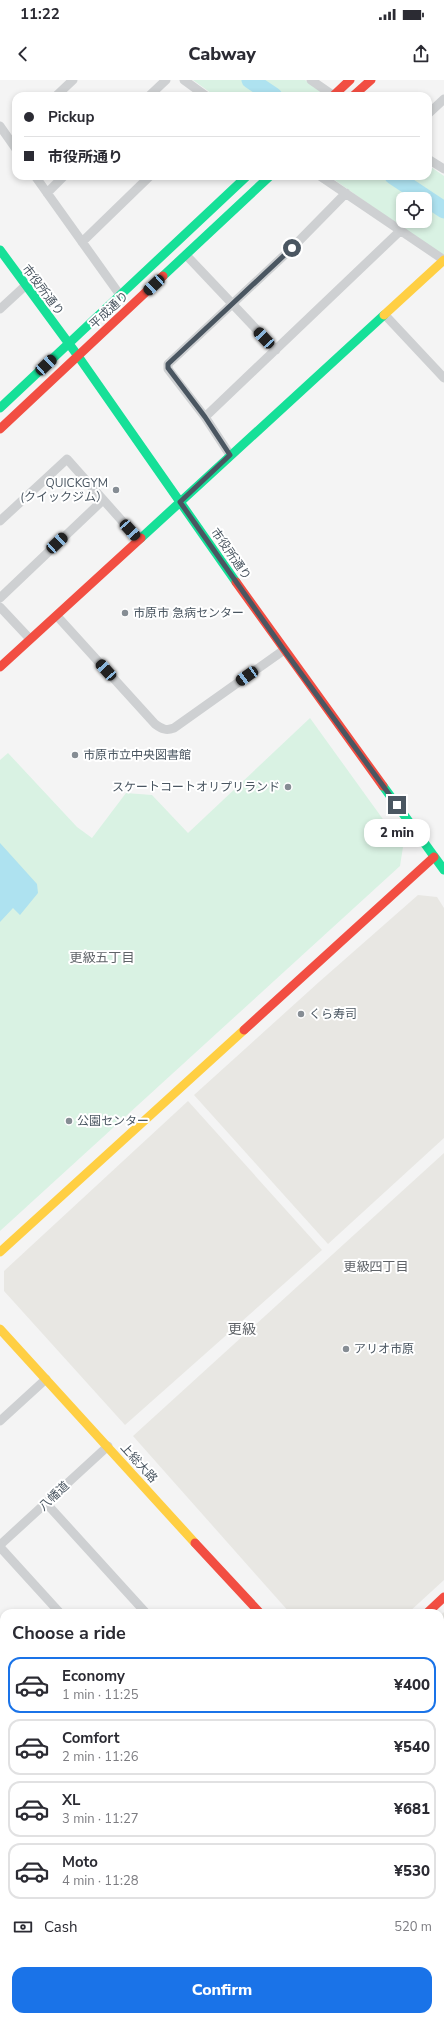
<!DOCTYPE html>
<html lang="en">
<head>
<meta charset="utf-8">
<style>
	:root { --surface:#fff; --page:#f7f7f7; --text:#2b2b33; --muted:#7c7c81; --line:#e1e1e2; --accent:#1a73e8 }
	body { margin:0; font-family:"Nunito Sans","Noto Sans JP",sans-serif; background:var(--page); color:var(--text); height:100vh; display:flex; flex-direction:column; font-size:15px; white-space:nowrap }
	* { box-sizing:border-box; margin:0 }
	p { font-size:13px; color:var(--muted) }
	.icon { flex:none; width:22px; height:22px; fill:none; stroke:currentColor; stroke-width:2; stroke-linecap:round; stroke-linejoin:round }
	.map { position:relative; flex:1; overflow:hidden }
	.side { position:absolute; left:0px; top:1529px; width:444px; height:412px; display:flex; flex-direction:column; background:var(--surface); border-radius:12px 12px 0 0; box-shadow:0 2px 6px #0003 }
	.side>* { flex:none }
	.hud { position:absolute; left:12px; top:12px; width:420px; height:88px; border-radius:12px; box-shadow:0 2px 6px #0003; display:grid; align-content:center; height:88px; padding:0 12px; background:var(--surface) }
	.tools { position:absolute; left:396px; top:112px; display:grid; gap:8px }
	.tools a { display:grid; place-items:center; width:36px; height:36px; border-radius:8px; background:var(--surface); box-shadow:0 2px 6px #0003; font-size:20px }
	.end { position:absolute; width:18px; height:18px; margin:-9px; border:5px solid #4a5661; background:#fff; box-shadow:0 0 0 2px #fff }
	.from { border-radius:50% }
	.bubble { position:absolute; height:28px; border-radius:12px; background:var(--surface); box-shadow:0 2px 6px #0003; font-size:13px; font-weight:800; line-height:28px; text-align:center }
	.car { position:absolute; width:12px; height:24px; margin:-12px -6px; border-radius:5px; box-shadow:0 0 3px 1px #0007; background:linear-gradient(#222 24%,#8ab4d8 0 40%,#222 0 76%,#8ab4d8 0 86%,#222 0) }
	.hud b { display:flex; align-items:center; gap:14px; height:38px; font-size:15px }
	.hud b+b { border-top:1px solid var(--line) }
	.hud i { width:10px; height:10px; background:var(--text) }
	ul { padding:0; list-style:none }
	li { display:flex; align-items:center; gap:12px; height:56px; margin:0 8px 6px; padding:0 4px; border:2px solid var(--line); border-radius:12px }
	li div { flex:1 }
	li b { display:block; font-size:15px }
	li em { font-style:normal; font-weight:800 }
	li.selected { border-color:var(--accent) }
	li>.icon { width:36px; height:36px; stroke-width:1.5 }
	h2 { padding:0 12px; font-size:18px; line-height:48px }
	.pay { display:flex; align-items:center; gap:10px; height:44px; padding:0 12px; font-size:15px }
	.pay p { margin-inline-start:auto }
	.button { display:flex; gap:8px; margin-top:auto; padding:8px 12px }
	.button a { flex:1; height:46px; border-radius:12px; background:var(--accent); color:#fff; font-size:16px; font-weight:800; line-height:46px; text-align:center }
	.status { display:flex; justify-content:space-between; align-items:center; height:28px; padding:0 20px; background:var(--surface); direction:ltr }
	.status svg { height:11px; fill:currentColor }
	header { display:flex; justify-content:space-between; align-items:center; height:52px; padding:0 12px; background:var(--surface); font-size:18px; font-weight:800 }
	.map>svg:first-child { display:block }
	.commercial { fill:#e8e7e3 }
	.green { fill:#d9f2e3; fill-rule:evenodd }
	.water { fill:#aee2f0 }
	.lines { fill:none; stroke-linecap:round; stroke-linejoin:round }
	.river { stroke:#aee2f0; stroke-width:17 }
	.street { stroke:#ced0d2; stroke-width:9 }
	.fast { stroke:#16e098; stroke-width:9 }
	.slow { stroke:#ffcf43; stroke-width:9 }
	.jam { stroke:#f24e42; stroke-width:9 }
	.route { stroke:#4a5661; stroke-width:5 }
	.poi-dot { fill:#868d94; stroke:#fff; stroke-width:1.5 }
	.labels { text-anchor:middle; dominant-baseline:central; stroke-width:4; stroke-linejoin:round; paint-order:stroke }
	.street-label { font-size:12px; fill:#4a5661; stroke:#fff }
	.poi-label { font-size:12px; fill:#4a5661; stroke:#fff; text-anchor:start }
	.neighbourhood-label { font-size:13px; fill:#5f6368; stroke:#fff }
	.quarter-label { font-size:14px; fill:#5f6368; stroke:#fff }
</style>
</head>
<body>
<div class="status"><b>11:22</b><svg viewBox="0 0 49 12"><path d="M0 12V9h3v3zM5 12V6h3v6zM10 12V3h3v9zM15 12V0h3v12zM26 1h20v11H26zM47 4h2v5h-2z"/></svg></div>
<header><svg class="icon" aria-label="back" viewBox="0 0 24 24"><path d="M15 5l-7 7 7 7"/></svg>Cabway<svg class="icon" aria-label="share" viewBox="0 0 24 24"><path d="M12 15V3M7 8l5-5 5 5M5 13v7h14v-7"/></svg></header>
<div class="map">
<svg width="444" height="1941" viewBox="0 0 444 1941">
	<rect width="100%" height="100%" fill="#f4f4f4"/>
	<path class="commercial" d="M418,815L437,817L444,828V1058L328,1164L194,1015L319,902Z
		M188,1021L322,1170L125,1345L4,1211V1191Z
		M444,1073V1500L408,1533H290L133,1356Z
		M444,1532V1696L440,1692V1536Z"/>
	<path class="green" d="M193,0H305L328,16H215Z
		M428,85L444,96V177L329,96H428ZM403,119H425V141H403Z
		M310,638L403,767L400,786L0,1151V680L8,673L77,747L92,758L126,713L152,715L188,753Z"/>
	<path class="water" d="M0,763L37,804L38,813L20,835L13,828L0,842Z"/>
	<g class="lines">
		<path class="river" d="M250,0L274,16
			M393,96L444,130"/>
		<path class="street" d="M184,0L206,16
			M311,0L334,16
			M56,16L73,0
			M149,16L166,0
			M428,34L444,19
			M0,46L16,69
			M428,79L444,89
			M35,96L120,215
			M320,96L444,180
			M47,113L64,96
			M82,162L150,96
			M186,175L276,270
			M0,229L25,206
			M385,235L444,298
			M205,337L401,150
			M230,375L205,337L168,289V284L292,168L346,113
			M0,441L67,379L139,460
			M0,518L103,420
			M0,527L30,559
			M57,536L155,644C162,649 166,651 174,648L284,570
			M0,1341L46,1299
			M46,1423L146,1533
			M0,1465L108,1366
			M0,1467L60,1533
			M0,1572L4,1573
			M0,1602H4
			M0,1796L3,1792
			M0,1854L4,1855
			M440,1855L444,1860
			M0,1891L4,1880
			M142,1937L143,1941
			M42,1941L46,1937"/>
		<path class="fast" d="M0,170L78,276L236,502
			M163,196L270,96
			M0,328L247,96
			M141,458L384,235
			M383,706L444,790
			M440,1893L444,1889
			M253,1937L257,1941
			M396,1941L400,1937"/>
		<path class="slow" d="M384,235L444,180
			M0,1172L244,950
			M0,1249L195,1463
			M0,1667L4,1672"/>
		<path class="jam" d="M333,16L350,0
			M353,16L371,0
			M0,349L163,196
			M236,502L383,706
			M0,587L141,458
			M244,950L434,777
			M195,1463L260,1533
			M427,1533L444,1517
			M0,1642L4,1646
			M440,1730L444,1735
			M276,1937L280,1941
			M440,1941L444,1937"/>
	</g>
	<g class="lines">
		<path class="route" d="M292,168L168,284V288L205,337L230,375L180,422L284,570L397,725"/>
	</g>
	<g class="poi-dot">
		<circle cx="116" cy="410" r="4"/>
		<circle cx="125" cy="533" r="4"/>
		<circle cx="75" cy="675" r="4"/>
		<circle cx="288" cy="707" r="4"/>
		<circle cx="301" cy="934" r="4"/>
		<circle cx="69" cy="1041" r="4"/>
		<circle cx="346" cy="1269" r="4"/>
	</g>
	<g class="labels">
		<g class="street-label">
			<text transform="translate(43 210) rotate(53)">市役所通り</text>
			<text transform="translate(109 230) rotate(-43)">平成通り</text>
			<text transform="translate(231 474) rotate(55)">市役所通り</text>
			<text transform="translate(139 1383) rotate(48)">上総大路</text>
			<text transform="translate(54 1416) rotate(-43)">八幡道</text>
		</g>
		<g class="poi-label">
			<text x="108" y="403" text-anchor="end">QUICKGYM<tspan x="108" dy="14">(クイックジム）</tspan></text>
			<text x="133" y="533">市原市 急病センター</text>
			<text x="83" y="675">市原市立中央図書館</text>
			<text x="280" y="707" text-anchor="end">スケートコートオリプリランド</text>
			<text x="309" y="934">くら寿司</text>
			<text x="77" y="1041">公園センター</text>
			<text x="354" y="1269">アリオ市原</text>
		</g>
		<g class="neighbourhood-label">
			<text x="102" y="878">更級五丁目</text>
			<text x="376" y="1187">更級四丁目</text>
		</g>
		<g class="quarter-label">
			<text x="242" y="1249">更級</text>
		</g>
	</g>
</svg>
<div class="tools">
<a><svg class="icon" aria-label="locate" viewBox="0 0 24 24"><circle cx="12" cy="12" r="6"/><path d="M12 2v4M12 18v4M2 12h4M18 12h4"/></svg></a>
</div>
<i class="end from" style="left:292px;top:168px"></i>
<i class="end" style="left:397px;top:725px"></i>
<div class="bubble" style="left:364px;top:739px;width:66px">2 min</div>
<i class="car" style="left:154px;top:205px;rotate:227deg"></i>
<i class="car" style="left:264px;top:258px;rotate:317deg"></i>
<i class="car" style="left:46px;top:285px;rotate:47deg"></i>
<i class="car" style="left:130px;top:450px;rotate:138deg"></i>
<i class="car" style="left:57px;top:463px;rotate:47deg"></i>
<i class="car" style="left:106px;top:590px;rotate:318deg"></i>
<i class="car" style="left:247px;top:596px;rotate:235deg"></i>
<div class="hud">
<b><i class="from"></i>Pickup</b>
<b><i></i>市役所通り</b>
</div>
<section class="side">
<h2>Choose a ride</h2>
<ul>
<li class="selected"><svg class="icon" aria-label="car" viewBox="0 0 24 24"><path d="M5 17H2v-5l4-1 3-4h7l3 4 3 1v5h-3M9 17h6M6 11h13"/><circle cx="7" cy="17" r="2"/><circle cx="17" cy="17" r="2"/></svg><div><b>Economy</b><p>1 min · 11:25</p></div><em>¥400</em></li>
<li><svg class="icon" aria-label="car" viewBox="0 0 24 24"><path d="M5 17H2v-5l4-1 3-4h7l3 4 3 1v5h-3M9 17h6M6 11h13"/><circle cx="7" cy="17" r="2"/><circle cx="17" cy="17" r="2"/></svg><div><b>Comfort</b><p>2 min · 11:26</p></div><em>¥540</em></li>
<li><svg class="icon" aria-label="car" viewBox="0 0 24 24"><path d="M5 17H2v-5l4-1 3-4h7l3 4 3 1v5h-3M9 17h6M6 11h13"/><circle cx="7" cy="17" r="2"/><circle cx="17" cy="17" r="2"/></svg><div><b>XL</b><p>3 min · 11:27</p></div><em>¥681</em></li>
<li><svg class="icon" aria-label="car" viewBox="0 0 24 24"><path d="M5 17H2v-5l4-1 3-4h7l3 4 3 1v5h-3M9 17h6M6 11h13"/><circle cx="7" cy="17" r="2"/><circle cx="17" cy="17" r="2"/></svg><div><b>Moto</b><p>4 min · 11:28</p></div><em>¥530</em></li>
</ul>
<div class="pay"><svg class="icon" aria-label="cash" viewBox="0 0 24 24"><path d="M3 7h18v10H3z"/><circle cx="12" cy="12" r="2"/></svg>Cash<p>520 m</p></div>
<div class="button"><a>Confirm</a></div>
</section>
</div>
</body>
</html>
